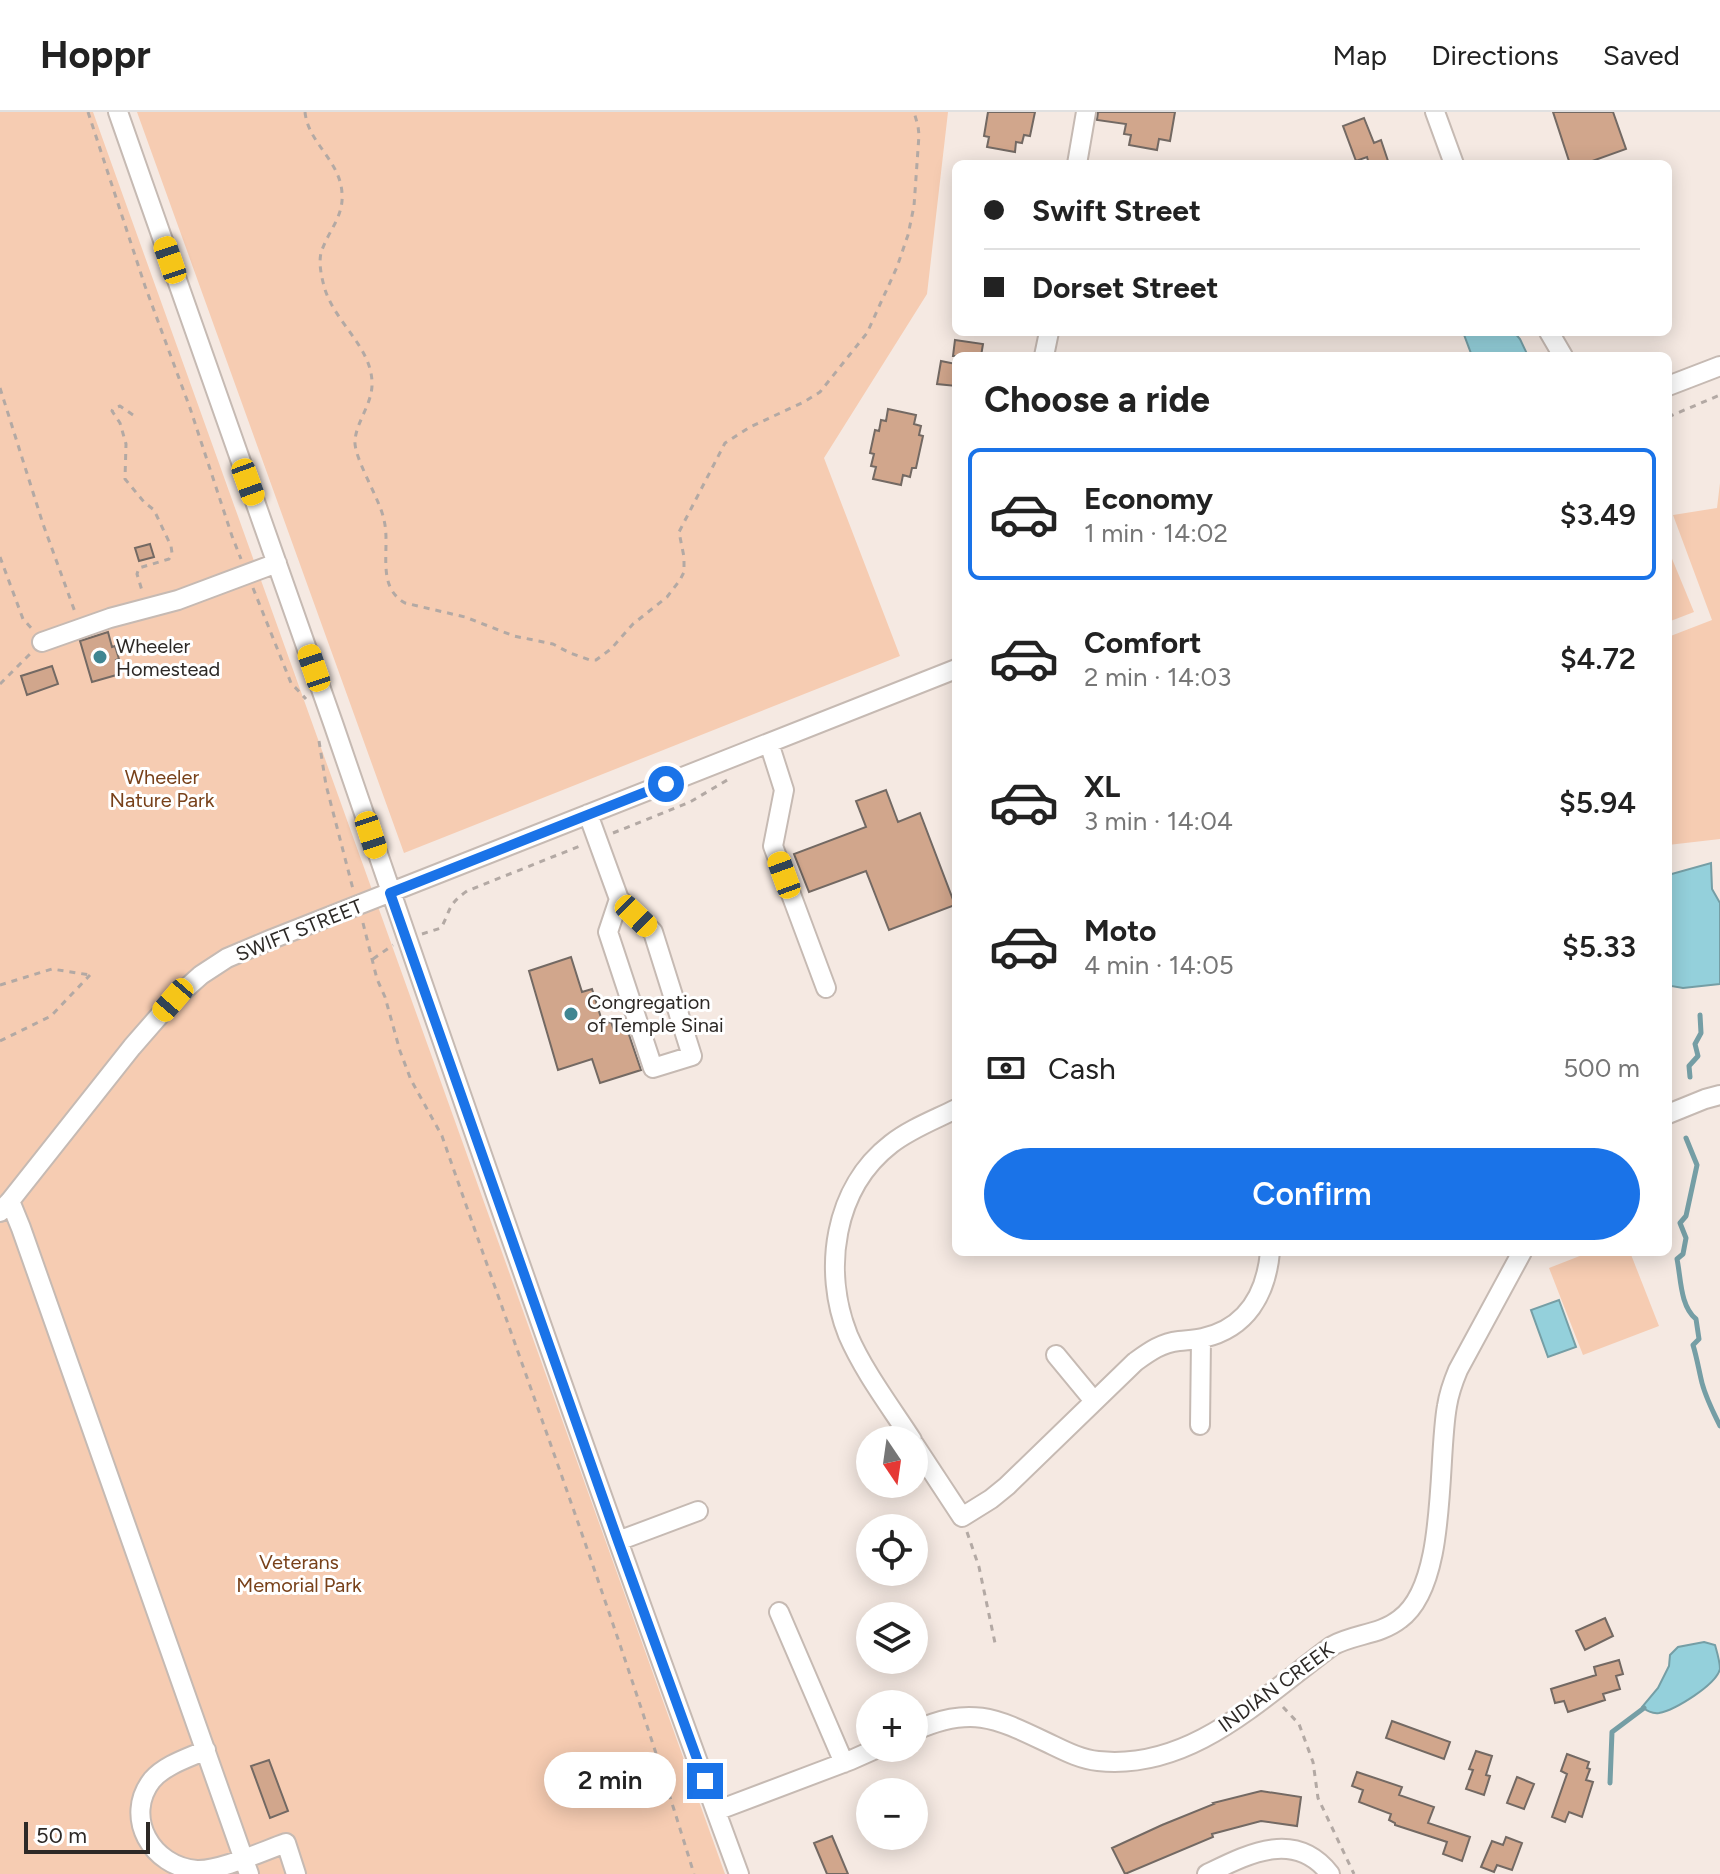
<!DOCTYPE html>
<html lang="en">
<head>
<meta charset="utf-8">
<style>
	:root { --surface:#fff; --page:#f6f6f6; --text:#222; --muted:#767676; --line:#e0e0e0; --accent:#1a73e8 }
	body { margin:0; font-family:Figtree,sans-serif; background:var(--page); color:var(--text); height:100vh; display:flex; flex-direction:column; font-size:30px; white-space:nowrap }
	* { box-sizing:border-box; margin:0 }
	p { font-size:26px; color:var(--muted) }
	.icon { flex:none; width:44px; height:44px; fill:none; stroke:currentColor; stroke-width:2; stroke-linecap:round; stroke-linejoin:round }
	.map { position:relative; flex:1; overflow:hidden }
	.panel { position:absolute; left:952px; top:240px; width:720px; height:904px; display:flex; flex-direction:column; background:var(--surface); border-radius:12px; box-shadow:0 4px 20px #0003 }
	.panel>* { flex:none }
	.banner { position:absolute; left:952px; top:48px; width:720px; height:176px; border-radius:12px; box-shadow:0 4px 20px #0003; display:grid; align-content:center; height:176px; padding:0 32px; background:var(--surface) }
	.needle { width:52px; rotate:167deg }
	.fabs { position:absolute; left:856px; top:1314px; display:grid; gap:16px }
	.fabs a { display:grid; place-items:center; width:72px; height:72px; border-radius:50%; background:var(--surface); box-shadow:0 4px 20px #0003; font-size:40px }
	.scale { position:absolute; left:24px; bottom:20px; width:126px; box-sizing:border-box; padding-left:8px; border:4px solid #2d2926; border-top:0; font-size:22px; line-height:28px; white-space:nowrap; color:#2d2926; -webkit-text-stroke:6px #fff; paint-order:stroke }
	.end { position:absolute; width:36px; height:36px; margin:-18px; border:10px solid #1a73e8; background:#fff; box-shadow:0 0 0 4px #fff }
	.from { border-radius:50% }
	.bubble { position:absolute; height:56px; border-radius:28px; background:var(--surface); box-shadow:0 4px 20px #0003; font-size:26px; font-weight:600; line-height:56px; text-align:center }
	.car { position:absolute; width:24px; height:48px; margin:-24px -12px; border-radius:10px; box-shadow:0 0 6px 2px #0007; background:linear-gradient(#f5c518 24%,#345 0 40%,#f5c518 0 76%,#345 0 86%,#f5c518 0) }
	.banner b { display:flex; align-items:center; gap:28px; height:76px; font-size:30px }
	.banner b+b { border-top:2px solid var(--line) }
	.banner i { width:20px; height:20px; background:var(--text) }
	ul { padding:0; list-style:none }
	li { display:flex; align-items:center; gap:24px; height:132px; margin:0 16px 12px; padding:0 16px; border:4px solid transparent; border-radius:12px }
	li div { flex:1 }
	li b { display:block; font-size:30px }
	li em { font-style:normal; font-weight:600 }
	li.active { border-color:var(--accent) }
	li>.icon { width:72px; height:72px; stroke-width:1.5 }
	h2 { padding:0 32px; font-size:36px; line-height:96px }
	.pay { display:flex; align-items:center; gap:20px; height:88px; padding:0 32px; font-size:30px }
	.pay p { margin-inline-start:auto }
	.button { display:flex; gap:16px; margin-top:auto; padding:16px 32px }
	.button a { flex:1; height:92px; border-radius:48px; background:var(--accent); color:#fff; font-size:32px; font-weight:600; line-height:92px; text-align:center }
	header { display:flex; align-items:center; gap:48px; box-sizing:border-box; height:112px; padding:0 40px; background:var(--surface); border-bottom:2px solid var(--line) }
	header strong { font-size:38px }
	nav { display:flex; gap:44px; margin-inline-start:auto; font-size:28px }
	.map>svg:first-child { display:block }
	.green { fill:#f6ccb2 }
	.water { fill:#94d0db; stroke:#759ea5; stroke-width:2 }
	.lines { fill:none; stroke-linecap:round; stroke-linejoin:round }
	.stream { stroke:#759ea5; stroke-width:5 }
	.building { fill:#d1a68c; stroke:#736963; stroke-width:2 }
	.minor-casing { stroke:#c6bab3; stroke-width:22 }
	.path { stroke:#b3a9a4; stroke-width:3; stroke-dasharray:6 6; stroke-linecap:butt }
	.minor { stroke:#fff; stroke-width:18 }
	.route { stroke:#1a73e8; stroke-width:10 }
	.poi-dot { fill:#408692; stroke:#fff; stroke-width:3 }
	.labels { text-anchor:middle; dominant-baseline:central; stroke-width:6; stroke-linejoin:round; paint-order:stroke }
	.poi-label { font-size:20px; fill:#2d2926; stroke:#fff; text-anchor:start }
	.park-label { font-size:20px; fill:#78411a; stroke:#fff }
	.street-label { font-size:20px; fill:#2d2926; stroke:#fff }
</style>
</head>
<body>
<header>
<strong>Hoppr</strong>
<nav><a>Map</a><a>Directions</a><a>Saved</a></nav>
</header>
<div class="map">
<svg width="1720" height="1762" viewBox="0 0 1720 1762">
	<rect width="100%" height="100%" fill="#f5e9e2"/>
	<path class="green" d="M0,0H93L725,1762H0Z
		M137,0H948L927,182L824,346L900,544L404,741Z
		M1720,371V727L1668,733V525L1712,508L1673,403L1717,396Z
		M1668,437L1694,500L1668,510Z
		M1590,1140H1630L1659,1214L1583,1243L1549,1156Z"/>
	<path class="water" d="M1463,220H1514L1520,227L1528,244H1472Z
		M1711,751L1712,777L1720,791V872L1683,876L1671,874L1668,858V763Z
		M1559,1188L1576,1235L1548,1245L1531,1198Z
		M1704,1530L1715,1533C1717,1540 1720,1550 1720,1557C1716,1573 1675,1598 1659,1601C1652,1602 1647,1599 1642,1595L1658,1576L1669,1554L1670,1543L1678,1535Z"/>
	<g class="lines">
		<path class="stream" d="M1690,965L1689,954L1698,944L1695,932L1701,921L1700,903
			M1686,1026L1697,1053L1686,1104L1680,1111L1686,1126L1683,1142L1677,1147C1681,1166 1680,1194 1696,1207L1699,1227L1693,1233C1697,1246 1699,1259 1702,1271C1706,1286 1713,1300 1720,1314
			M1610,1671L1612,1620L1644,1596"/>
	</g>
	<path class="building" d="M988,0H1035L1030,24L1024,23L1022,31L1016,30L1015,40L987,35L989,25L984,24Z
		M1098,0H1175L1170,29L1159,27L1157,38L1129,33L1131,23L1124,22L1126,12L1097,8Z
		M1553,0H1613L1626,37L1584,52H1570Z
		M1364,6L1374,31L1381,28L1389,52H1369L1367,45L1356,49L1343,14Z
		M955,228L983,232L981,244H953Z
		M941,249L956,252V274L937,272Z
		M888,297L916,303L914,312L921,314L919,323L923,324L916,356H912L910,365L903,363L901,373L873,367L876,355L871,354L874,342L870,341L875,318L879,319L881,308L886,309Z
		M150,432L154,445L139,449L135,436Z
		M108,520L112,535L115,534L119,547L116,548L120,562L92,570L80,529Z
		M52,554L58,572L27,583L21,564Z
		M886,678L898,710L920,701L955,793L889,818L866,759L809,780L794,742L866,715L856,689Z
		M571,845L582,880L592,877L603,912L611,910L615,921L627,917L641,958L600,971L592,947L558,958L529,859Z
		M1605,1506L1613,1524L1585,1538L1576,1519Z
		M1619,1548L1623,1562L1616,1564L1620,1577L1603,1582L1605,1588L1568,1600L1564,1589L1555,1591L1551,1577L1596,1563L1594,1555Z
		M1392,1609L1450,1630L1444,1647L1386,1626Z
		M1476,1639L1492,1644L1486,1663L1490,1664L1484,1683L1466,1677L1473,1658L1469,1657Z
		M1567,1642L1589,1650L1587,1656L1590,1657L1586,1668L1593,1670L1582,1705L1569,1700L1565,1710L1552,1705L1567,1662L1561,1659Z
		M269,1648L288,1699L270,1706L251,1654Z
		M1357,1660L1402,1675L1399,1683L1434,1695L1428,1711L1470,1725L1462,1749L1443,1742L1447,1730L1395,1713V1711L1389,1708L1391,1702L1359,1690L1363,1678L1352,1674Z
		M1517,1665L1534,1672L1524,1697L1507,1691Z
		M1261,1679L1301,1685L1297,1714L1261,1709L1212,1722L1213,1725L1125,1762L1112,1736L1162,1713L1214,1692L1213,1691Z
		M832,1724L848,1762H827L814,1731Z
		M1506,1725L1522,1731L1512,1758L1497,1753L1494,1760L1481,1755L1492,1729L1503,1733Z"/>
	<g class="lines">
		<g class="minor-casing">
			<path id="minor" d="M118,0C189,204 263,407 333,611C465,996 598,1380 739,1762
				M1435,0L1454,52
				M1077,52L1086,0
				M1549,220L1563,244
				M1044,244L1049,220
				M1668,274L1720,254
				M42,530L110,506L178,488L277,451
				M769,631L784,678L773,734L826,876
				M588,702L619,787L608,820L653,956L692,944L653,820L619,787
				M1668,1002L1705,987L1720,983
				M10,1089L21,1116L249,1762
				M0,1100L10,1089L132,935L173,888L201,863L227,846L272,827L956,557
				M1056,1243L1094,1289
				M1200,1313L1201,1227
				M912,1328C890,1294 864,1260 848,1223C822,1158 834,1076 891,1032C910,1017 934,1008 956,997
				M914,1332L962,1405L991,1387L1007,1374L1135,1250C1149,1240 1161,1231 1179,1229C1187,1228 1195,1228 1203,1226C1247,1216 1266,1182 1270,1140
				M618,1429L698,1399
				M779,1500L844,1651
				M914,1619C970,1594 994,1605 1046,1630C1063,1638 1079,1647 1098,1649C1192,1659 1262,1585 1332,1534C1353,1522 1380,1523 1400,1507C1448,1472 1437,1348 1447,1294C1449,1281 1453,1270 1458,1258L1522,1140
				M206,1638C188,1646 165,1653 152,1668C123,1705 152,1755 197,1758C220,1759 263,1739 286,1731L296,1762
				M716,1699L851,1648L878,1636
				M1207,1762C1248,1742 1295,1717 1330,1762"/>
		</g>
		<path class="path" d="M88,0L145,174L190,296L232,424L241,447
			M305,0C308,31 340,48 342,81C344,104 329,118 322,138C318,148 321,163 324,174C333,209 371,234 372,270C373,291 357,308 355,328C353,345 380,387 384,408C391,436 375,474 405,491L465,505L514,524L553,532L570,541L590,548H596L611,537L633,512L667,485L680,468L684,460V445L679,420L725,331L750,315L804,290L820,280L867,221L897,155L908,123L914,94L919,23L918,14L914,0
			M0,276L43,412L75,500
			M133,303L120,294L113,297L112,299L120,311L126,332L125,367L144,390L154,398L171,434L172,441L169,447L139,456L137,462L143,482
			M1668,305L1720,283
			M0,445L23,507L32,517
			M253,476L291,571L306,587
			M0,572L31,541
			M319,629L326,673L353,777
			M613,721L690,690L729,667
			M363,811L377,867L385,885L400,939L411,968L442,1024C527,1269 618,1513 694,1762
			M422,822L441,816C451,798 447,793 467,779L580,734
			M373,847L393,833
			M0,873L52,857L90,863
			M0,929L51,904L90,863
			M967,1420L979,1455L995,1531
			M1283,1595L1299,1612L1313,1650L1318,1686L1354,1762"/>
		<use href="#minor" class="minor"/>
	</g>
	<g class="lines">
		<path class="route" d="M666,672L390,781L618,1429L705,1669"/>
	</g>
	<g class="poi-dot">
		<circle cx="100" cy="545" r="8"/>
		<circle cx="571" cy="902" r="8"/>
	</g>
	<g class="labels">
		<g class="poi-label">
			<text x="116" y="534">Wheeler<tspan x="116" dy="23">Homestead</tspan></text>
			<text x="587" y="890">Congregation<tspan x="587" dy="23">of Temple Sinai</tspan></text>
		</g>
		<g class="park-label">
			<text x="162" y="665">Wheeler<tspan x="162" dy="23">Nature Park</tspan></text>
			<text x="299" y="1450">Veterans<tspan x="299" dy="23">Memorial Park</tspan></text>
		</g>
		<g class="street-label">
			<text transform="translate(299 818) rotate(-22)">SWIFT STREET</text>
			<text transform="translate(1276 1575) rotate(-36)">INDIAN CREEK</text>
		</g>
	</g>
</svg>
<div class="fabs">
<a><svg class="needle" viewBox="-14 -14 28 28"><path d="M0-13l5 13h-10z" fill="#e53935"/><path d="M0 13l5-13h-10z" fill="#767676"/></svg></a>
<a><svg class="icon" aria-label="locate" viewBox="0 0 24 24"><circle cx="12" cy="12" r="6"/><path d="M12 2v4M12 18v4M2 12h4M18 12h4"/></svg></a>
<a><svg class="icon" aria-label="layers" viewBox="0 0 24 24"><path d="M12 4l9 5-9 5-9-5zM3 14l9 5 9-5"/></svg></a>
<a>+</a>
<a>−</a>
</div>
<div class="scale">50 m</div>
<i class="end from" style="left:666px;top:672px"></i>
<i class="end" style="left:705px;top:1669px"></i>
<div class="bubble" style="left:544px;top:1640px;width:132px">2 min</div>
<i class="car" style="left:170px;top:148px;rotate:341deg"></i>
<i class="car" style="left:248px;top:370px;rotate:160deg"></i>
<i class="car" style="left:314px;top:556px;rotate:341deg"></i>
<i class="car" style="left:371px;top:723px;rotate:162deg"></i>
<i class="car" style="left:784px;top:763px;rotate:340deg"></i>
<i class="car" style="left:636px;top:804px;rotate:134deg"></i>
<i class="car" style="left:173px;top:888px;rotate:221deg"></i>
<div class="banner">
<b><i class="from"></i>Swift Street</b>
<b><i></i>Dorset Street</b>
</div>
<section class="panel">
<h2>Choose a ride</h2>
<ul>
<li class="active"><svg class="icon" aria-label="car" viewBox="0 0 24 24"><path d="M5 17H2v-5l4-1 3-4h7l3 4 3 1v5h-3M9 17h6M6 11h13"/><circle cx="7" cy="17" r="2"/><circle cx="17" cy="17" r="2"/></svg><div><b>Economy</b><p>1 min · 14:02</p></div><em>$3.49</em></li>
<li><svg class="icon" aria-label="car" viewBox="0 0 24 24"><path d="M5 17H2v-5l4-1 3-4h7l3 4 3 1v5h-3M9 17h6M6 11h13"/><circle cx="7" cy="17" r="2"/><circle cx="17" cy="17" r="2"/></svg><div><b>Comfort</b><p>2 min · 14:03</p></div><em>$4.72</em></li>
<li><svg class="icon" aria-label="car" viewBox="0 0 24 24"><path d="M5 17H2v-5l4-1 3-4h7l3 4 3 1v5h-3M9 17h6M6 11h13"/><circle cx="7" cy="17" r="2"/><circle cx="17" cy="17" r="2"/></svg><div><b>XL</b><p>3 min · 14:04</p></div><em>$5.94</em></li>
<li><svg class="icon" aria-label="car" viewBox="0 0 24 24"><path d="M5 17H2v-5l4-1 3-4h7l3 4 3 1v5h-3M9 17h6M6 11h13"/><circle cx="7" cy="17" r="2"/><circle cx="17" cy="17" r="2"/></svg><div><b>Moto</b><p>4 min · 14:05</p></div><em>$5.33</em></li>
</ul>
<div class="pay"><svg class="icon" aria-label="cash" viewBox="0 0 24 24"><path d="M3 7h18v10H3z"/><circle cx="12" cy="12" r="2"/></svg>Cash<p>500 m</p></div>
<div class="button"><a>Confirm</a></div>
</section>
</div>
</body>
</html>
